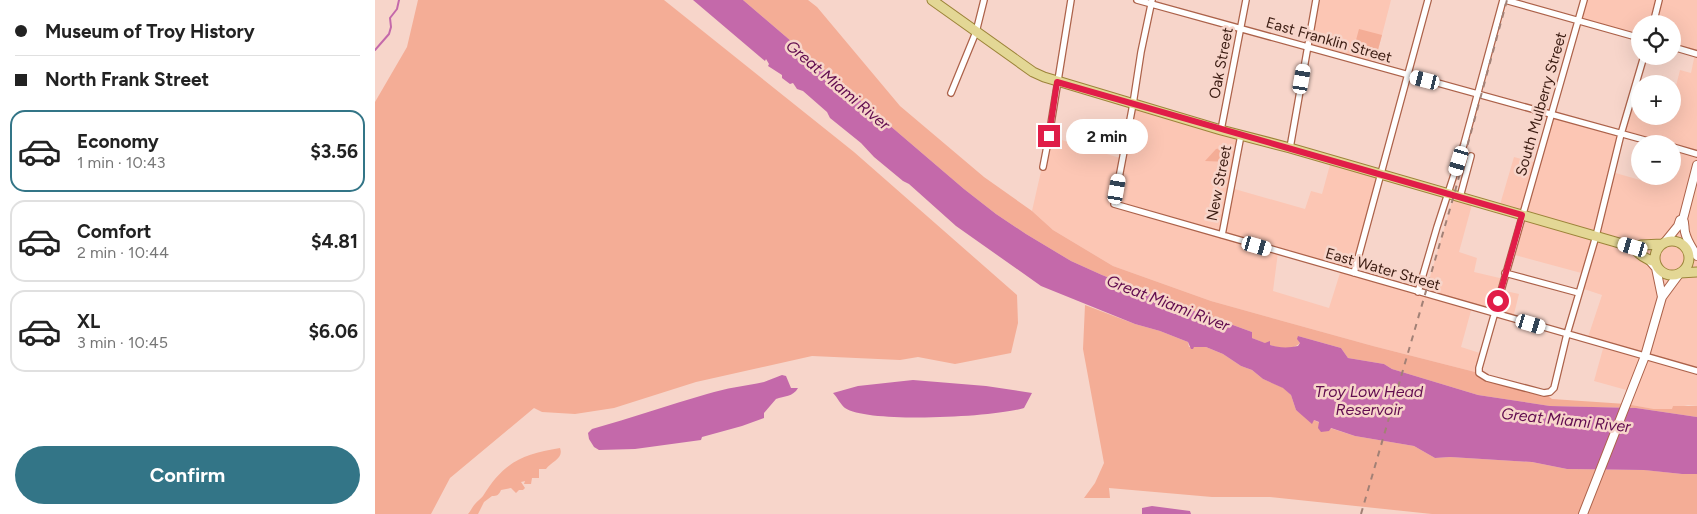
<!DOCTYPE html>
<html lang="en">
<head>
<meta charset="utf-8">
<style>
	:root { --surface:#fff; --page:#f6f6f6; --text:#222; --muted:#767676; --line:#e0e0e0; --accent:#337587 }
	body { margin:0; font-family:Figtree,sans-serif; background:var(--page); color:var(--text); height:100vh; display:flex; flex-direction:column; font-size:19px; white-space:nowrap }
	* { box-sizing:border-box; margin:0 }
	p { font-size:16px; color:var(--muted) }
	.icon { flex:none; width:28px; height:28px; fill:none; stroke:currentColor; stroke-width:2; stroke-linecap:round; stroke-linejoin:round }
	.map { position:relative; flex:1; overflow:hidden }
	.details { display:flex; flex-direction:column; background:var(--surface); width:375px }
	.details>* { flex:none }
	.top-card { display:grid; align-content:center; height:110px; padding:0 15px; background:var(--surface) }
	.controls { position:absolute; left:1256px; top:15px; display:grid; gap:10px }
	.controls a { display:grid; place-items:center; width:50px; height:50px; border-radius:50%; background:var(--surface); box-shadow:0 5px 20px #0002; font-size:25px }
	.end { position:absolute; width:22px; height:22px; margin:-11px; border:6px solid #e11d48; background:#fff; box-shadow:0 0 0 2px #fff }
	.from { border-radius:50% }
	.bubble { position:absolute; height:35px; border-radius:18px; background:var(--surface); box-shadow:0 5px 20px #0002; font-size:16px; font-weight:700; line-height:35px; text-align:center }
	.car { position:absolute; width:15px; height:30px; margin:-15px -8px; border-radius:6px; box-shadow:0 0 4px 1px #0007; background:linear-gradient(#fff 24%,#345 0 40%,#fff 0 76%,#345 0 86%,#fff 0) }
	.top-card b { display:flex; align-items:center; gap:18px; height:48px; font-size:19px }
	.top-card b+b { border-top:1px solid var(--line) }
	.top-card i { width:12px; height:12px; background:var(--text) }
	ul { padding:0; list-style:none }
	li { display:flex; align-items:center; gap:15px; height:82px; margin:0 10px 8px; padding:0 5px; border:2px solid var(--line); border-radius:15px }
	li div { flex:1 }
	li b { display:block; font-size:19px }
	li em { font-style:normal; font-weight:700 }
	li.on { border-color:var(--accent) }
	li>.icon { width:45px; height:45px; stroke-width:1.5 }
	.button { display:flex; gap:10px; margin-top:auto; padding:10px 15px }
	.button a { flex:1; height:58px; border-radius:30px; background:var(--accent); color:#fff; font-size:20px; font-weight:700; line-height:58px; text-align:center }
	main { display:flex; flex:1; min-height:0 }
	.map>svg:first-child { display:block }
	.built { fill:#fcc6b4; fill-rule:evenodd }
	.green { fill:#f4ad96 }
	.water { fill:#c469aa }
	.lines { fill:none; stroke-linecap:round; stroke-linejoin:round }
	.stream { stroke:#c469aa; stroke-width:2 }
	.street-casing { stroke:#ac624a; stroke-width:8 }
	.secondary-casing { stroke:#ac624a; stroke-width:10 }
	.primary-casing { stroke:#9c8439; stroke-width:11 }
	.street { stroke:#fff; stroke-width:5.5 }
	.secondary { stroke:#fff; stroke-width:8 }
	.primary { stroke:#e3d795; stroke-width:9 }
	.rail { stroke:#a28176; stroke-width:2; stroke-dasharray:6 6; stroke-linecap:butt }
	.route { stroke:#e11d48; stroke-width:6 }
	.labels { text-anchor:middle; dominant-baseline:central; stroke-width:5; stroke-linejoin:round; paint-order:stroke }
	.street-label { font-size:15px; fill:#3a1b11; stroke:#f7d5ca }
	.water-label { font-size:16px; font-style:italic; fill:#610c4f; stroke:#f7d5ca }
</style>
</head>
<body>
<main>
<section class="details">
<div class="top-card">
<b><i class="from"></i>Museum of Troy History</b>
<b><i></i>North Frank Street</b>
</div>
<ul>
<li class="on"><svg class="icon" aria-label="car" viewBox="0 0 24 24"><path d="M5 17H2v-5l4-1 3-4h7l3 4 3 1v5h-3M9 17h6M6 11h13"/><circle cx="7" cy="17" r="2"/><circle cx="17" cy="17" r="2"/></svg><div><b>Economy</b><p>1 min · 10:43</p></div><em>$3.56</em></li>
<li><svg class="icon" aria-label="car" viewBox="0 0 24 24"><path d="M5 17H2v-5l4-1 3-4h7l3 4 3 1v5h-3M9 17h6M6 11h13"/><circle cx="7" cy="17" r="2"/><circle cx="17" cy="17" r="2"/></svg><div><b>Comfort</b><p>2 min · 10:44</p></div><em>$4.81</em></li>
<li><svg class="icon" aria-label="car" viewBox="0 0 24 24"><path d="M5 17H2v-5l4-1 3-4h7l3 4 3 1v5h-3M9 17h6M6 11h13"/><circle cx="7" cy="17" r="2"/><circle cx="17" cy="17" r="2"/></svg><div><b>XL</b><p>3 min · 10:45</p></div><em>$6.06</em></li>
</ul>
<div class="button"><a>Confirm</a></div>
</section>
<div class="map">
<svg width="1322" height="514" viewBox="0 0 1322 514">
	<rect width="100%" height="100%" fill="#f7d5ca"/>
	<path class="built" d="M941,0H1016L999,66L933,46Z
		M1209,0H1322V406L1313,405L1297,409H1279L1251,404L1255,391L1219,381L1229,345L1212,340L1227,295L1206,288L1210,274L1136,254L1147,215L1124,208L1139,157L1162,163L1177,115L1246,134L1260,88L1265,89V116H1298V98L1305,70L1316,73L1320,54L1298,47V24H1265V38L1203,19ZM1247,134L1284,144H1298V176H1274L1272,182L1237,172Z
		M758,104L866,135L856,188L930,209L936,191L947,194L956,161L1006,176L979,273L1050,294L1079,195L1098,201L1084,252L1102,258L1099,272L1129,279L1126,290L1144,294L1138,318L1097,307L1086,347L1108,354L1104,373L998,346L836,301L738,266L678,230L657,211L674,136L748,159ZM903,252L966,270L954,308L898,291Z"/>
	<path class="green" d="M43,0H289L479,152L642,295L643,323L636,353L580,364L543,357L525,360L437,356L321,382L239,408L200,414L167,412L159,408L75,478L56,514H0V102L32,47Z
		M368,0H433L442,7L525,106L609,177L657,211L678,230L738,266L836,301L998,346L1104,373L1169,393L1177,399L1251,404L1279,409H1297L1298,406H1322V417L1261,408L1175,406L1103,395L1017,369L1009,364L973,358L966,348L923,336L925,343C913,355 890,343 877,338V332L795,302L727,275L696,261L651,234L621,214L589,189Z
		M984,29L1007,35L1001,57L978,51Z
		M856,146L853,162L830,161L841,149Z
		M710,305L760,324L785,331L813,342L814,347H831L848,354L866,366L877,370L888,379L909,388L916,395L921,410L937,421L939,420L955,428L980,436L1039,446L1060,458L1075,457L1157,462L1192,469L1270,470L1307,474H1322V514H1057L895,497H837L734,488L735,498H709L720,483L729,463L708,349Z
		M185,448C189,459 177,461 171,469H164V478H157L156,484H149L150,481L146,482L150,488L148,490H144L141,493L136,488L126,490C124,495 122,496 117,496L109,502L103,514H93C96,511 97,507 100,504C102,501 106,499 108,496C128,463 147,454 185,448Z"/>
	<path class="water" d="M318,0H368L589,189L621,214L651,234L696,261L727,275L795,302L877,332V338L890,343L895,341V345C904,348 914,348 923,346L925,343L922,339L923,336L966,348L973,358L1009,364L1017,369L1103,395L1175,406L1261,408L1322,417V474H1307L1269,470L1192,469L1157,462L1075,457L1060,458L1039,446L980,436L956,428L954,431L946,432L943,428L944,422L939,420L937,424L921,410L916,395L908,388L888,379L877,370L866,366L848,354L831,347H819L818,349H816L813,342L785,331L760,324L666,286L581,226L534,184L528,181L499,157L486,143L455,118L452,112L428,91L422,89L418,83L415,84L407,78V75L393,66L394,64L391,59L390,61Z
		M407,375L411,376L416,388H423C418,397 409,396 401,399L389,413V418L367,426L327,437L326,440L260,449L224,450L219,447L214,439L213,433L217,429C256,418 294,405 332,394C351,388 370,386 389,382C395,380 401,377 407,375Z
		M538,380L611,386L657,393L649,408C621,417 494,424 470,408C466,405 462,397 458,393L483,386Z
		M777,506L815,511L816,514H767V508Z"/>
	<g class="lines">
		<path class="stream" d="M0,50L14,34L16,27L15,18L22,9L24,0"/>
		<g class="street-casing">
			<path id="street" d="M762,0L1284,144
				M777,0L766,52L758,104L739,204L1322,371
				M1130,0L1265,38
				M1209,0L1104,368V373L1112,378L1169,393L1175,392L1179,388L1192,334L1221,236L1246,134L1269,56
				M1278,24L1284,0
				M1298,47L1322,54
				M576,93L601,32L609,0
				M846,130L871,0
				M1298,147L1322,154
				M915,148L941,0
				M668,167L674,136L696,0
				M1085,197L1096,156
				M847,235L866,135
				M979,273L1053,0
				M1130,273L1204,293
				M1043,292L1062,227L1089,144L1128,0"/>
		</g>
		<g class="secondary-casing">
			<path id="secondary" d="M1308,219C1310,223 1309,227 1310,232C1312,241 1317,248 1322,256
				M1290,242L1303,226L1305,220L1308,219L1322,165
				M1275,261L1281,268L1287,297
				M1208,514L1270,356L1287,297L1304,274"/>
		</g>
		<g class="primary-casing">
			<path id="primary" d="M557,0L658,72L669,77L846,130L915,148L1258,247
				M1280 258a17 17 0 1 1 34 0a17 17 0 1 1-34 0Z
				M1258,247L1266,245L1287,244
				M1258,247C1263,254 1272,260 1280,262
				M1305,273L1322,272"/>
		</g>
		<use href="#street" class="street"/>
		<use href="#secondary" class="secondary"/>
		<use href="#primary" class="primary"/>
		<path class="rail" d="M986,514L1079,195L1132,0"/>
	</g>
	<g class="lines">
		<path class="route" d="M674,136L682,82C837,127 992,170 1147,215L1123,301"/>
	</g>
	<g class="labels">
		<g class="street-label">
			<text transform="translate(954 40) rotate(16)">East Franklin Street</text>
			<text transform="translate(846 63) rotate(-79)">Oak Street</text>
			<text transform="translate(1166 104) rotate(-74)">South Mulberry Street</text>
			<text transform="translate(844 183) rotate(-79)">New Street</text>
			<text transform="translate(1008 269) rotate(16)">East Water Street</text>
		</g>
		<g class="water-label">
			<text transform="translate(463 85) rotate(40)">Great Miami River</text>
			<text transform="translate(793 303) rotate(21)">Great Miami River</text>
			<text x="994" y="391">Troy Low Head<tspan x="994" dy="18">Reservoir</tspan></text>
			<text transform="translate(1191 420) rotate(6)">Great Miami River</text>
		</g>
	</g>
</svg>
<div class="controls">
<a><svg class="icon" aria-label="locate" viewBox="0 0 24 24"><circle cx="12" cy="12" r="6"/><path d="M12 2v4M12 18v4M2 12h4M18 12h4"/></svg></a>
<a>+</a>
<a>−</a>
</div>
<i class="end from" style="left:1123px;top:301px"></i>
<i class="end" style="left:674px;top:136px"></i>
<div class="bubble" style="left:691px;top:119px;width:82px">2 min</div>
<i class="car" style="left:927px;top:79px;rotate:10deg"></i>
<i class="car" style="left:1050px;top:80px;rotate:284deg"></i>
<i class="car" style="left:1084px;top:161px;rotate:197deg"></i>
<i class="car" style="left:742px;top:189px;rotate:10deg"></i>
<i class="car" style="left:882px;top:246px;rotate:106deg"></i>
<i class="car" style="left:1258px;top:247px;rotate:286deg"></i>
<i class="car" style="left:1156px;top:324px;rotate:107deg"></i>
</div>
</main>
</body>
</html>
